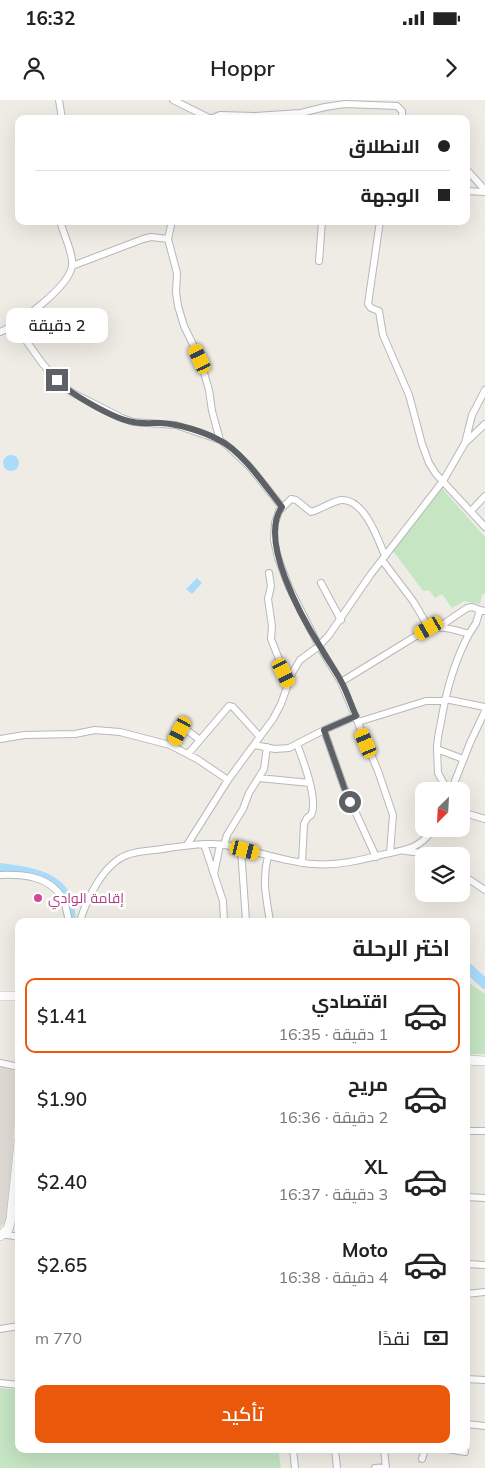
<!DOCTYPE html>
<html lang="ar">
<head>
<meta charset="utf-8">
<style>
	:root { --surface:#fff; --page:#f2f2f2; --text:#222; --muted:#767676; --line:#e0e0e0; --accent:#ea580c }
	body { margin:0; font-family:Mulish,Cairo,sans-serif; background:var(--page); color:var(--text); direction:rtl; height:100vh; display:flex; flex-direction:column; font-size:19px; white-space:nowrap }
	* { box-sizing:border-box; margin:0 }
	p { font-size:16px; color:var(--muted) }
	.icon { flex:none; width:28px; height:28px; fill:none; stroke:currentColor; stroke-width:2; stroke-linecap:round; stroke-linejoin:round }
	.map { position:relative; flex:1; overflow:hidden; direction:ltr }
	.details { position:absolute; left:15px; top:818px; width:455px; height:535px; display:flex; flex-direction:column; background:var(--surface); border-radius:10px; box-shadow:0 5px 20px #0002; direction:rtl }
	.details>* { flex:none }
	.guide { position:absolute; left:15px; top:15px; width:455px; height:110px; border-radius:10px; box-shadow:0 5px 20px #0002; direction:rtl; display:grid; align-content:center; height:110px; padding:0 20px; background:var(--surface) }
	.needle { width:32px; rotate:204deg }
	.tools { position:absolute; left:415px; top:682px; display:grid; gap:10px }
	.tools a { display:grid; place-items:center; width:55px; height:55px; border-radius:10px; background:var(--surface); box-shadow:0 5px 20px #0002; font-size:25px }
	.end { position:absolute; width:22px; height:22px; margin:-11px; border:6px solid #5d6165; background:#fff; box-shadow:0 0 0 2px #fff }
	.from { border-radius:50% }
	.bubble { position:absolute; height:35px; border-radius:10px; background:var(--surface); box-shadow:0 5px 20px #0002; font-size:16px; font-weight:600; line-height:35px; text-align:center; direction:rtl }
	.car { position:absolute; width:15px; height:30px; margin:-15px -8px; border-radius:6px; box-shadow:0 0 4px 1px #0007; background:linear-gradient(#f5c518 24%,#345 0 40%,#f5c518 0 76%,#345 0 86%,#f5c518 0) }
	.guide b { display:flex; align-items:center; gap:18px; height:48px; font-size:19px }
	.guide b+b { border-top:1px solid var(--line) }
	.guide i { width:12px; height:12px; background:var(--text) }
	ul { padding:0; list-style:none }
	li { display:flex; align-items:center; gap:15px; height:75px; margin:0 10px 8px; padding:0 10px; border:2px solid transparent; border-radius:10px }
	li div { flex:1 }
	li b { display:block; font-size:19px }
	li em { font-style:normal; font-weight:600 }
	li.current { border-color:var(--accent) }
	li>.icon { width:45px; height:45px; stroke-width:1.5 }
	h2 { padding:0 20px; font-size:22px; line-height:60px }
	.pay { display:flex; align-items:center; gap:12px; height:55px; padding:0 20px; font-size:19px }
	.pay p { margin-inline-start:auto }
	.action { display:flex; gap:10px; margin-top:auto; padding:10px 20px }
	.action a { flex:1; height:58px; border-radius:10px; background:var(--accent); color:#fff; font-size:20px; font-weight:600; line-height:58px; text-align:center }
	.status { display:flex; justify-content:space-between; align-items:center; height:35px; padding:0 25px; background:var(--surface); direction:ltr }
	.status svg { height:14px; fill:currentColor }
	header { display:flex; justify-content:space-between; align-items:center; height:65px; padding:0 20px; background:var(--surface); font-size:22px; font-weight:600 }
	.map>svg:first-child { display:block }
	.education { fill:#dfdbd4 }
	.green { fill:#c5e5c3 }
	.water { fill:#a9dcfb }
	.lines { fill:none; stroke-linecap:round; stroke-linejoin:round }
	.river { stroke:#a9dcfb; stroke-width:10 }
	.street-casing { stroke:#b6b8bb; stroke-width:8 }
	.secondary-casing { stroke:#b4b8bc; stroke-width:10 }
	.street { stroke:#fff; stroke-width:6 }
	.secondary { stroke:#fff; stroke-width:9 }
	.route { stroke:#5d6165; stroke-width:6 }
	.hotel-dot { fill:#d1479c; stroke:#fff; stroke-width:2 }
	.labels { text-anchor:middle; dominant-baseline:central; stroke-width:5; stroke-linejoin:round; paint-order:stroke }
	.hotel-label { font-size:14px; fill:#b23c85; stroke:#fff; text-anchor:start }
</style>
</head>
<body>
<div class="status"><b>16:32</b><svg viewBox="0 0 49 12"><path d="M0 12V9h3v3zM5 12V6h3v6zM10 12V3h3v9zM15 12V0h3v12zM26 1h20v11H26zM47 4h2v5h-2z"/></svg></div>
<header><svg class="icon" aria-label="forward" viewBox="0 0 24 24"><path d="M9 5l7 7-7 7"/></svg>Hoppr<svg class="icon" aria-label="person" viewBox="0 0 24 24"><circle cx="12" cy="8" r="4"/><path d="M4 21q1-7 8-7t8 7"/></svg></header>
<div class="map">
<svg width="485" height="1368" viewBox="0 0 485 1368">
	<rect width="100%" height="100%" fill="#efece5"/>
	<path class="education" d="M0,967L19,972L7,1121L0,1127Z"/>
	<path class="green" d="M439,385L485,437V494H482L480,504L464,501L452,508L442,494L435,498L429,490L423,491L391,448Z
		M466,881L485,894V954H466Z
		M0,1288L19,1290V1349H278L281,1368H0Z"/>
	<path class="water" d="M3 363a8 8 0 1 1 16 0a8 8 0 1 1-16 0Z
		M197,478L202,483L192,494L186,489Z"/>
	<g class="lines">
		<path class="river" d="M0,768C24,771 58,774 68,801C70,807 70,814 71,820
			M466,866L485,884"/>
		<g class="street-casing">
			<path id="street" d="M59,0L62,19
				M173,0L211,19
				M211,19L220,15L255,16L301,13L325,7L345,4L397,6L402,11V19
				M466,69L485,90
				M466,91L485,92
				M172,121L168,139L177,173L176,192L178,206L184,226L200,259L209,290L212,311L220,340
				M380,121L368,204L371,208L379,211L383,235L409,295L422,344L429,363L436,374L485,427
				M319,161L322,121
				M72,166L143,139L151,137L168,139
				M15,225L42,263L60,284L73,293L122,318L133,322L176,325L220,340L230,348L249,366L282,407
				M0,232C19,224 69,187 72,166C74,155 63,133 60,121
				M466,342L485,324
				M471,411L485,396
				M385,456C378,439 364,398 341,400C331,402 321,409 311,412L296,400L291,399L279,411L275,423L274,440L278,458L289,487L319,546L341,582L378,671L393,715L390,753
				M382,460L413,501L429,528
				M269,473L271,486L268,499L272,526L271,539L288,582
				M321,483L341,520
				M439,527L467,508L472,507L480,510
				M341,582L429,528C444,526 455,530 469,534L476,523L480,510L485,511
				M445,599L485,607
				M356,616L324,630L344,687L376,757
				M358,622L426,601H444
				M0,639L25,635L75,634L95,630L120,632L170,645L197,659L228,680
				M297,644C303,660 319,701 311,715L307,718L304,724L302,763
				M254,645L275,649L289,648L324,630
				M172,646L180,631L184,628L200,640
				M437,649C437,640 439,631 441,622C446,591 454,562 469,534
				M188,654L229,606L233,607L260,637
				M259,678L310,683
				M448,691L438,673L437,649L463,659
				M451,691L470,643L485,611
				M461,712L485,719
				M204,744L223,801L224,821
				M187,745L228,680L273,619L281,604L292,573L300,560L319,546L329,535L371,474L443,381L465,343L472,315L485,290
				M224,745L227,735L243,709L249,693L264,669L267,647
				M241,749L246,821
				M405,751L423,753L433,756
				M268,756C262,780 266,797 270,821
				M214,774L220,745
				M461,774L485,790
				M0,775C23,774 50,776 63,799C66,805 67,814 69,821
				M80,821C87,799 103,764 127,755C140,750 155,751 168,748C186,746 206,742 225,745C255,750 283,762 314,764C338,766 361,760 385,754C406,750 421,748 433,729
				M0,963L19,967
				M466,1031H485
				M466,1097L485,1098
				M2,1134L19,1137
				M466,1164L485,1165
				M466,1194L485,1192
				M0,1229L19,1226
				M466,1279L485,1280
				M0,1283L19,1285
				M466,1324L485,1326
				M293,1349L295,1368
				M335,1349L337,1368
				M384,1349L386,1368
				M448,1349L465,1352
				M422,1359L425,1349
				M375,1368L386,1367"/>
		</g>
		<g class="secondary-casing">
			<path id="secondary" d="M0,896H19
				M466,960L485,961
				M0,1136L8,1129L11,1119L19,1042"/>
		</g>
		<use href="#street" class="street"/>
		<use href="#secondary" class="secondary"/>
	</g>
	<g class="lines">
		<path class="route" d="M57,280C70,294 114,319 133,322C142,324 152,323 160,323C179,324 202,331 219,340C242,351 266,387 282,407C258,440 302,518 321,548C327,559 335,570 341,581C347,592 351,605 356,616L324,630L344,687L350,702"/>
	</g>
	<circle class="hotel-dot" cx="38" cy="798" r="5"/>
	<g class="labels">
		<g class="hotel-label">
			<text x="48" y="798">إقامة الوادي</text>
		</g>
	</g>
</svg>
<div class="tools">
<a><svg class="needle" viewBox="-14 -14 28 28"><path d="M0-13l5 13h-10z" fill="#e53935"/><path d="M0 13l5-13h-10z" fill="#767676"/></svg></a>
<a><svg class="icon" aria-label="layers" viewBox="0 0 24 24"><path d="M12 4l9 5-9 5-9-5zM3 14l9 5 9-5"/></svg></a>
</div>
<i class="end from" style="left:350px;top:702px"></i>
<i class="end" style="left:57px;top:280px"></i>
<div class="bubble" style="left:6px;top:208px;width:102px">2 دقيقة</div>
<i class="car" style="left:200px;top:259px;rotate:335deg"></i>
<i class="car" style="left:429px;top:528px;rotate:240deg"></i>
<i class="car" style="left:284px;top:573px;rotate:154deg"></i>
<i class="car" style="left:180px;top:631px;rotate:208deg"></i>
<i class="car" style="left:366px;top:643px;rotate:337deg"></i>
<i class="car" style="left:245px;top:750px;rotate:104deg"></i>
<div class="guide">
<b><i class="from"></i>الانطلاق</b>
<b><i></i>الوجهة</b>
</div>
<section class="details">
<h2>اختر الرحلة</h2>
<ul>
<li class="current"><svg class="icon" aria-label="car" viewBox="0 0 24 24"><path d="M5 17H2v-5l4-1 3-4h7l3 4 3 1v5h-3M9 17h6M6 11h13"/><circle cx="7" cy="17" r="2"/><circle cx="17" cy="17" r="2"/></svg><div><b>اقتصادي</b><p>1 دقيقة · 16:35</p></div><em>$1.41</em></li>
<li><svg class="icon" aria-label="car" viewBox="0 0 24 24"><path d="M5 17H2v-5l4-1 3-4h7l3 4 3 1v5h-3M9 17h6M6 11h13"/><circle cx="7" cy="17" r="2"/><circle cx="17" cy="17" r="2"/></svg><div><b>مريح</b><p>2 دقيقة · 16:36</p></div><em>$1.90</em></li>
<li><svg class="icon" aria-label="car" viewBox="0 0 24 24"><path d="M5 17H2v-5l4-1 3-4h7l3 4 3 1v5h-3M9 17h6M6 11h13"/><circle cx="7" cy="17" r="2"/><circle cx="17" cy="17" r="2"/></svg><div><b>XL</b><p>3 دقيقة · 16:37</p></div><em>$2.40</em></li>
<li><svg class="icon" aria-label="car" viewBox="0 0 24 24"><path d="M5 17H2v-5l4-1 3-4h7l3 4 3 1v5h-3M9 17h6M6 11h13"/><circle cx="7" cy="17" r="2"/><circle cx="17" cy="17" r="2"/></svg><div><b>Moto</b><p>4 دقيقة · 16:38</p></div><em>$2.65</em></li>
</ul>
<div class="pay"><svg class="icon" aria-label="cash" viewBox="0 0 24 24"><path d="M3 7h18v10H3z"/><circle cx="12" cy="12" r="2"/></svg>نقدًا<p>770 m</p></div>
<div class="action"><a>تأكيد</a></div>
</section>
</div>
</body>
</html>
